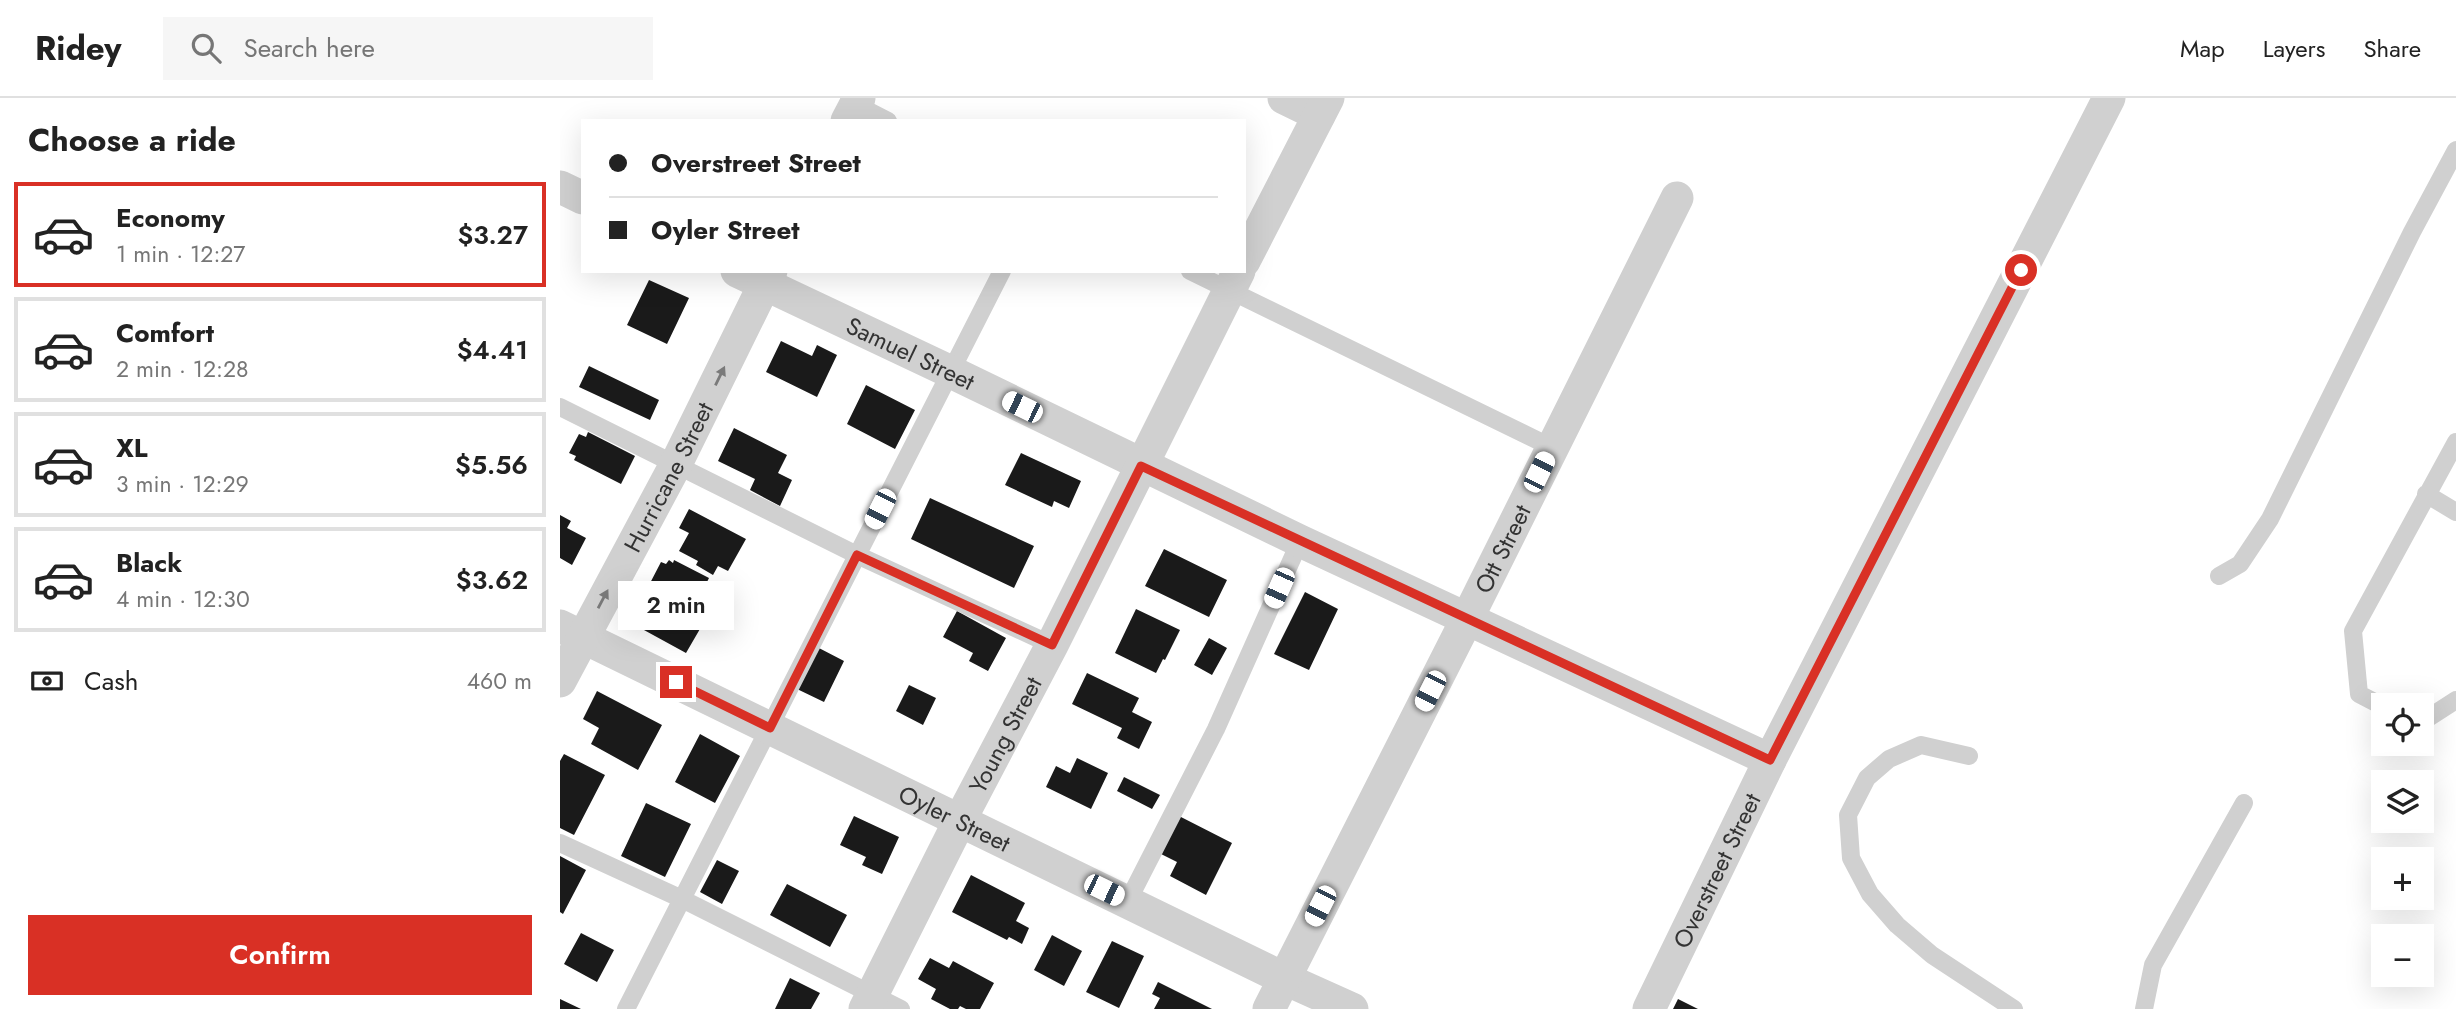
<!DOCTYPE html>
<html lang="en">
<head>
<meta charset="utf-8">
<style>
	:root { --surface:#fff; --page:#f6f6f6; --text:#222; --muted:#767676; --line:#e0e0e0; --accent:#d93025 }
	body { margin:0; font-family:Jost,sans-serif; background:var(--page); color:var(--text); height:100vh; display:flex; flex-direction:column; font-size:26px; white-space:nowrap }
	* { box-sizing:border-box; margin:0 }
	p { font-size:23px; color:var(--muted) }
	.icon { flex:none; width:38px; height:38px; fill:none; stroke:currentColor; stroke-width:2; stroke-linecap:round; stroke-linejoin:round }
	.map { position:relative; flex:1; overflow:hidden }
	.panel { display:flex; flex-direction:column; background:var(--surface); width:560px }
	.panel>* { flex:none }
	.hud { position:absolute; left:21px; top:21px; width:665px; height:154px; border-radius:0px; box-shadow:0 7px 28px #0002; display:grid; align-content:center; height:154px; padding:0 28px; background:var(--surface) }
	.buttons { position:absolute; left:1811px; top:595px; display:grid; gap:14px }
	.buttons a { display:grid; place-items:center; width:63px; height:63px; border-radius:0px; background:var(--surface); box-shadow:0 7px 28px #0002; font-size:35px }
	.end { position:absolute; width:32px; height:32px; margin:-16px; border:9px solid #d93025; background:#fff; box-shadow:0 0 0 4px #fff }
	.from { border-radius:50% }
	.bubble { position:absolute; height:49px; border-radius:0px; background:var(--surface); box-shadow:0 7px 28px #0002; font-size:23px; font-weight:600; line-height:49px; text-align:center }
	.car { position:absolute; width:21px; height:42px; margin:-21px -10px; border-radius:9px; box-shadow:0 0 5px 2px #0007; background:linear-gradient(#fff 24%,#345 0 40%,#fff 0 76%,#345 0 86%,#fff 0) }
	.hud b { display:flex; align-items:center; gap:24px; height:66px; font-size:26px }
	.hud b+b { border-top:2px solid var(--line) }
	.hud i { width:18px; height:18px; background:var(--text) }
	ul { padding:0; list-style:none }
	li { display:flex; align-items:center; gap:21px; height:105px; margin:0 14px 10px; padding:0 14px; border:4px solid var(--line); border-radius:0px }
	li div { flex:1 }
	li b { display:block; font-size:26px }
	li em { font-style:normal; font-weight:600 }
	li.active { border-color:var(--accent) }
	li>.icon { width:63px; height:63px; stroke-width:1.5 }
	h2 { padding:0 28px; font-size:32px; line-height:84px }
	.pay { display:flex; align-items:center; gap:18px; height:77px; padding:0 28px; font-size:26px }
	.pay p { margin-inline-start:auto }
	.button { display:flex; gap:14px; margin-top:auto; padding:14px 28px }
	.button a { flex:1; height:80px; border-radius:0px; background:var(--accent); color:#fff; font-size:28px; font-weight:600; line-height:80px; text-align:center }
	header { display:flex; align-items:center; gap:42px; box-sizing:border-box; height:98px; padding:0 35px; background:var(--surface); border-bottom:2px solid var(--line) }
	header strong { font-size:33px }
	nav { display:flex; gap:38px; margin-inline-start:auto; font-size:24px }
	.search { width:490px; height:63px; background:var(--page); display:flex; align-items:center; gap:18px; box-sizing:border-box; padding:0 24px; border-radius:0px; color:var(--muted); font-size:26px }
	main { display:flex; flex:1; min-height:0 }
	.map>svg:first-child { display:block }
	.building { fill:#1a1a1a }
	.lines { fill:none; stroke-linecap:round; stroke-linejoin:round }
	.lane { stroke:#d0d0d0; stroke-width:18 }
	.street { stroke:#d0d0d0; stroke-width:33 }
	.oneway { fill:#7a7a7a }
	.route { stroke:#d93025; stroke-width:9 }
	.labels { text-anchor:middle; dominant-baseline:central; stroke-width:7; stroke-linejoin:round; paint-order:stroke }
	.street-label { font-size:24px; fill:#333; stroke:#fff }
</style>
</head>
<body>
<header>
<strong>Ridey</strong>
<div class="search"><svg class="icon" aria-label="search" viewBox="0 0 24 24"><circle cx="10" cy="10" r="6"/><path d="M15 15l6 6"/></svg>Search here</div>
<nav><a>Map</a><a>Layers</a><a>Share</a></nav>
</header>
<main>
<section class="panel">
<h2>Choose a ride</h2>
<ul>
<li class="active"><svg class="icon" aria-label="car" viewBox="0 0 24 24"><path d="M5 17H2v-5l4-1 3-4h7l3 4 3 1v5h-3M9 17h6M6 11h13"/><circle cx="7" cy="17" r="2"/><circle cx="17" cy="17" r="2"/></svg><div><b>Economy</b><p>1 min · 12:27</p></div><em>$3.27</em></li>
<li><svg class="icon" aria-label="car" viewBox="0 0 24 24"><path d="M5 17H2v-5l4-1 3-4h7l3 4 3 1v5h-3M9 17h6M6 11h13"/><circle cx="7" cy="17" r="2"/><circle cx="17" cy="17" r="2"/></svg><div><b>Comfort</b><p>2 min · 12:28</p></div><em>$4.41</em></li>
<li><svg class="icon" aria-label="car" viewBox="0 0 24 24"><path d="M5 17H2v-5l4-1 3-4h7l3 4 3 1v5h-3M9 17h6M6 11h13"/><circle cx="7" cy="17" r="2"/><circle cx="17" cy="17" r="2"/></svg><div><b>XL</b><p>3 min · 12:29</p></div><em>$5.56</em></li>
<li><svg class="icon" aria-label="car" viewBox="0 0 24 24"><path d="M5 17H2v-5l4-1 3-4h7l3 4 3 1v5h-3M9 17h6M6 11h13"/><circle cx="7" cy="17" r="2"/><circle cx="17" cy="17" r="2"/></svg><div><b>Black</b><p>4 min · 12:30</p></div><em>$3.62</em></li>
</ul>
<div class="pay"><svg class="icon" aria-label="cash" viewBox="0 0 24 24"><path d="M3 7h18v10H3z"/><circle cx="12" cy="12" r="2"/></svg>Cash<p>460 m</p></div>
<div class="button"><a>Confirm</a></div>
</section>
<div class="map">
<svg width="1896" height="911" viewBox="0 0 1896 911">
	<rect width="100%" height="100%" fill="#fff"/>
	<path class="building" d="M89,182L129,200L107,246L67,227Z
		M221,243L252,258L257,247L277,257L257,299L206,274Z
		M29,268L99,302L90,322L19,289Z
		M306,287L355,312L335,351L287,326Z
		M174,330L227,357L218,375L232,382L220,408L190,392L195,381L158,363Z
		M28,334L75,358L61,386L14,362L16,358L9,355L19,336L26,339Z
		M461,355L521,383L509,410L494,403L492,409L445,387Z
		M370,400L474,448L454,490L351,441Z
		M129,411L186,441L168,473L158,468L153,477L136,467L138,463L119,453L129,435L119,430Z
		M0,417L11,423L7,430L26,440L12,467L0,460Z
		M604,451L667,482L649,519L585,488Z
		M109,462L113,465L114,462L149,480L145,488L155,493L141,518L88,489L101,464L106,466Z
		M90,494L144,524L126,555L73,526L78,518L72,515L81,499L87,502Z
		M745,494L778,511L749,572L714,556Z
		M576,511L620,532L605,562L603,561L596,575L555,555Z
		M397,513L446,540L428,573L409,563L413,555L383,539Z
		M649,540L667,550L652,577L634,567Z
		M257,549L284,563L264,604L237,591Z
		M527,575L579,600L572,614L592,624L579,651L557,640L562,630L512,606Z
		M349,587L376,600L363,627L336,613Z
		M37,593L102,627L78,672L31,646L39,630L23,621Z
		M140,636L180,658L155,705L115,684Z
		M4,656L45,677L14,737L0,730V663Z
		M517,660L548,675L531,711L486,689L496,668L510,675Z
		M564,679L600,697L592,711L557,693Z
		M86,705L131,726L105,779L61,758Z
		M294,718L339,739L322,776L302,767L306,759L280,747Z
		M619,718L672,745L646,797L610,778L617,764L601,756Z
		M0,758L26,772L3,816L0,814Z
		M157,762L179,773L162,806L140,794Z
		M411,777L465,805L456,823L469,830L462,846L449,839L447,842L392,814Z
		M227,786L287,817L270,849L210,817Z
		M21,835L54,852L37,884L4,866Z
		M492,837L522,853L504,888L474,872Z
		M552,843L584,858L559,910L526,894Z
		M370,860L389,870L393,863L434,885L420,911H406L400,908L398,911H390L371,901L376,891L358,881Z
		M230,880L260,895L251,911H215Z
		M598,884L652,911H594L600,900L592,896Z
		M0,901L21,911H0Z
		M1118,901L1138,911H1113Z"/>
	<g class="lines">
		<path class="lane" d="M289,3L328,23
			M630,173L991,349
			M0,309L297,457L492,547
			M1866,396L1896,414
			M1659,478L1680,466L1710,421L1852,134L1896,52
			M1824,609L1799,596L1793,533L1896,344
			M1862,624L1896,602
			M1409,658L1361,647L1329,661L1307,680L1288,717L1291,760L1310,796L1337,827L1372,857L1454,911
			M0,745L122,801L341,911
			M568,803L656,631L740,443
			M66,911L442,173
			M1584,911L1593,867L1684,705"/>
		<g class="street">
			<path d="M724,0L759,17"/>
			<path d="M287,23L299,0"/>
			<path d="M0,89L23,100"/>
			<path d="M684,163L768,0"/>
			<path id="s1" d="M177,173L391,274L740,443L1210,662"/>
			<path id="s2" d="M0,528L723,880L792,911"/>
			<path id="s3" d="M0,583L116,366L211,173"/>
			<path id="s4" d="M305,911L400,722L492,547L679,173"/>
			<path id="s5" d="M709,911L907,521L1117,100"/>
			<path id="s6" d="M1089,911L1210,662L1549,0"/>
		</g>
	</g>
	<defs><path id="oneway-solid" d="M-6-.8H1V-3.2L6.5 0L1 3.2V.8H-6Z" transform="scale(1.75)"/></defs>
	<g class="oneway">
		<use href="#oneway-solid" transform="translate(160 278) rotate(-64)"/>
		<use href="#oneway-solid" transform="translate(43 501) rotate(-62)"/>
	</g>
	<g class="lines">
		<path class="route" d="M116,584L210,630L297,457L492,547L581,368L1210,662L1461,172"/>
	</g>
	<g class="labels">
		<g class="street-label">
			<text stroke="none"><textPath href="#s1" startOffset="192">Samuel Street</textPath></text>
			<text stroke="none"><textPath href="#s3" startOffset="231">Hurricane Street</textPath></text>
			<text stroke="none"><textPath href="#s5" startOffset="516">Ott Street</textPath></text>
			<text stroke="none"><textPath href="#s4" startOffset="308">Young Street</textPath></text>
			<text stroke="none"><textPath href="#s2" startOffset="439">Oyler Street</textPath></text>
			<text stroke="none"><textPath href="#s6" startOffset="154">Overstreet Street</textPath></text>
		</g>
	</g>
</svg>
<div class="buttons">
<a><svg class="icon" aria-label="locate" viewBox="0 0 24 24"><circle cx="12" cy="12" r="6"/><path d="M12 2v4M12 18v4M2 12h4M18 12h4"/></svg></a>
<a><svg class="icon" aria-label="layers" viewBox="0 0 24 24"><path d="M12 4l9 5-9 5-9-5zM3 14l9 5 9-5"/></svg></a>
<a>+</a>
<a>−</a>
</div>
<i class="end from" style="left:1461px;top:172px"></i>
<i class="end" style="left:116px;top:584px"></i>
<div class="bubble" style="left:58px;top:483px;width:116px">2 min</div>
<i class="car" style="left:462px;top:309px;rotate:296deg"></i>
<i class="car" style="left:979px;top:374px;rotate:26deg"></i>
<i class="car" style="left:320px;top:411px;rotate:207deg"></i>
<i class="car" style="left:719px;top:490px;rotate:204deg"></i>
<i class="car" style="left:870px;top:593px;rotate:207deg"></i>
<i class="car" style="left:544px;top:792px;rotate:116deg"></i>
<i class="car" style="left:760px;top:808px;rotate:207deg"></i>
<div class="hud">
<b><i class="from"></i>Overstreet Street</b>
<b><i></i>Oyler Street</b>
</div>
</div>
</main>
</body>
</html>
